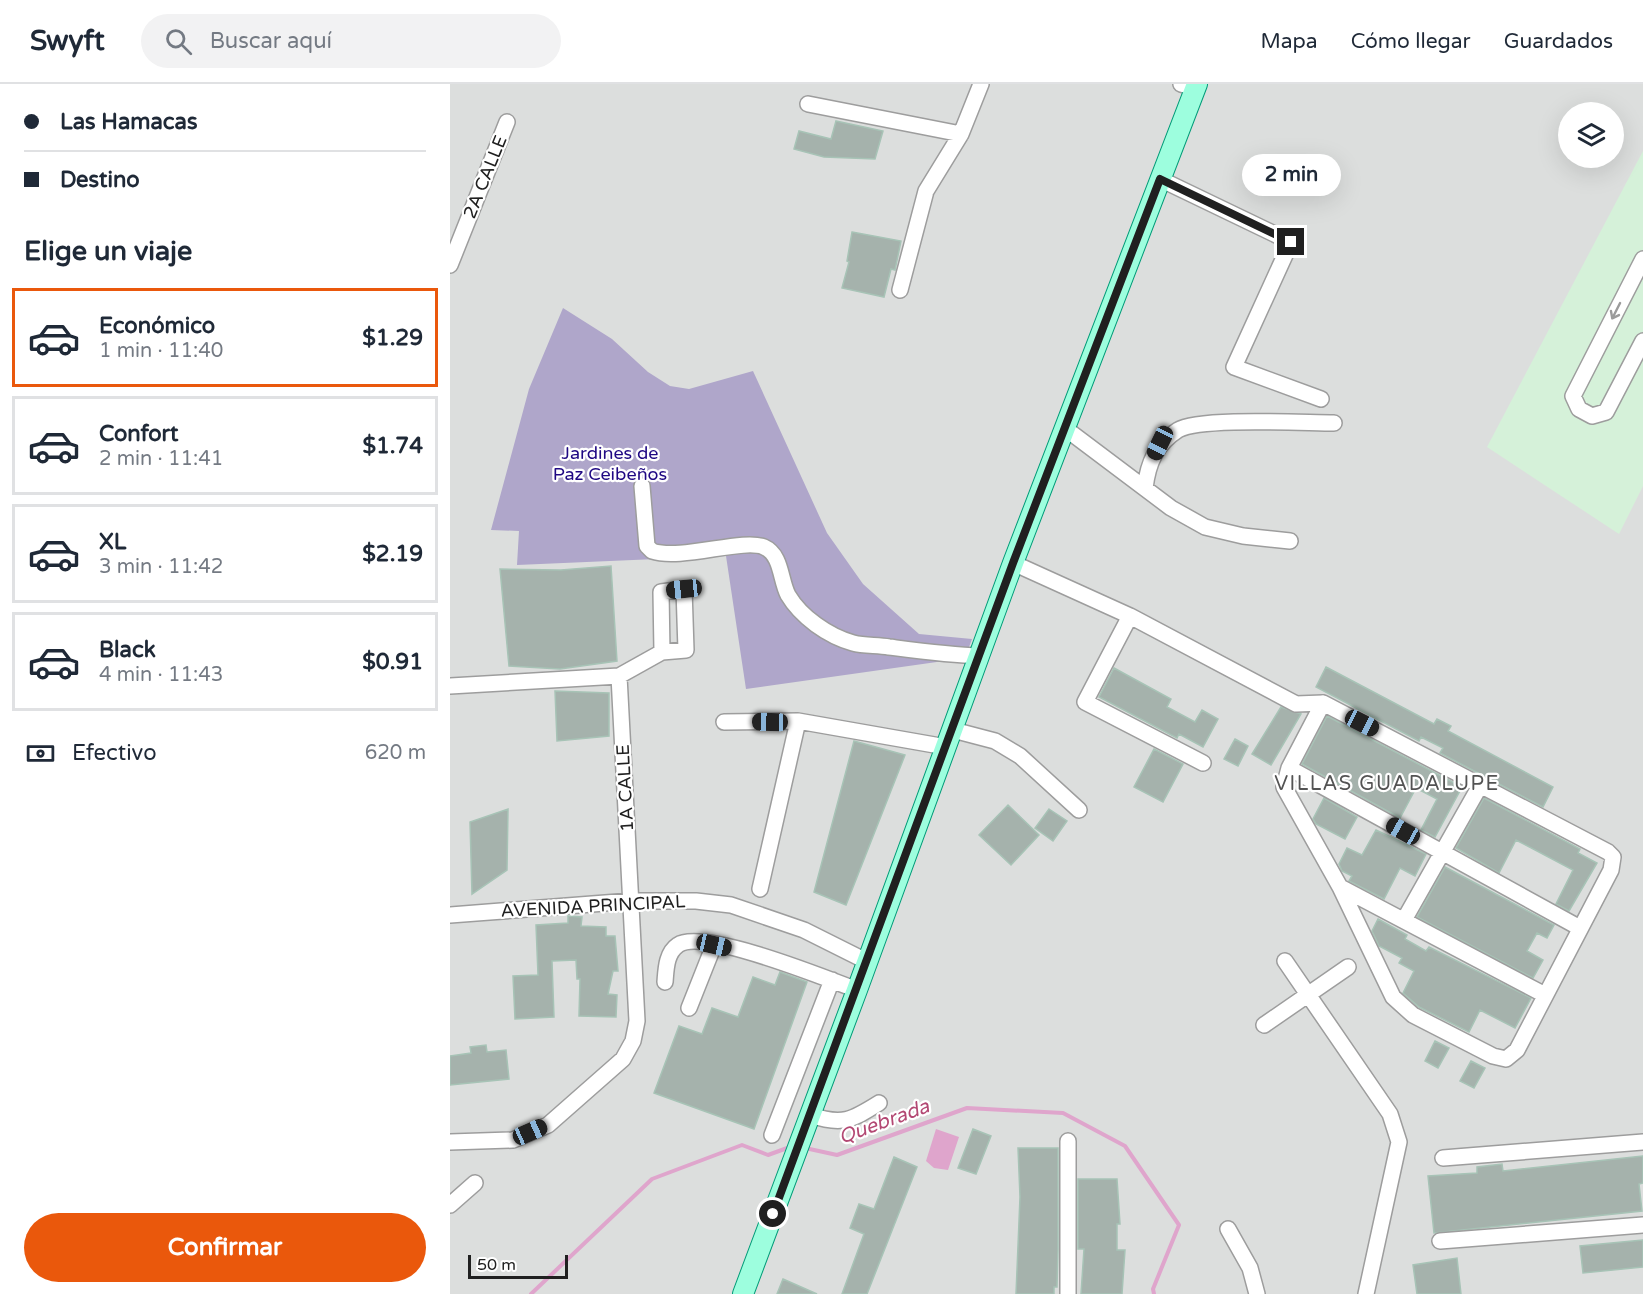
<!DOCTYPE html>
<html lang="es">
<head>
<meta charset="utf-8">
<style>
	:root { --surface:#fff; --page:#f2f2f3; --text:#1f2937; --muted:#747a83; --line:#e0e1e3; --accent:#ea580c }
	body { margin:0; font-family:"Varela Round",sans-serif; background:var(--page); color:var(--text); height:100vh; display:flex; flex-direction:column; font-size:22px; white-space:nowrap }
	* { box-sizing:border-box; margin:0 }
	p { font-size:20px; color:var(--muted) }
	.icon { flex:none; width:33px; height:33px; fill:none; stroke:currentColor; stroke-width:2; stroke-linecap:round; stroke-linejoin:round }
	.map { position:relative; flex:1; overflow:hidden }
	.details { display:flex; flex-direction:column; background:var(--surface); width:450px }
	.details>* { flex:none }
	.guide { display:grid; align-content:center; height:132px; padding:0 24px; background:var(--surface) }
	.fabs { position:absolute; left:1108px; top:18px; display:grid; gap:12px }
	.fabs a { display:grid; place-items:center; width:66px; height:66px; border-radius:50%; background:var(--surface); box-shadow:0 6px 24px #0002; font-size:30px }
	.scale { position:absolute; left:18px; bottom:15px; width:100px; box-sizing:border-box; padding-left:6px; border:3px solid #202020; border-top:0; font-size:16px; line-height:21px; white-space:nowrap; color:#202020; -webkit-text-stroke:4px #fff; paint-order:stroke }
	.end { position:absolute; width:27px; height:27px; margin:-14px; border:8px solid #202020; background:#fff; box-shadow:0 0 0 3px #fff }
	.from { border-radius:50% }
	.bubble { position:absolute; height:42px; border-radius:21px; background:var(--surface); box-shadow:0 6px 24px #0002; font-size:20px; font-weight:700; line-height:42px; text-align:center }
	.car { position:absolute; width:18px; height:36px; margin:-18px -9px; border-radius:8px; box-shadow:0 0 4px 2px #0007; background:linear-gradient(#222 24%,#8ab4d8 0 40%,#222 0 76%,#8ab4d8 0 86%,#222 0) }
	.guide b { display:flex; align-items:center; gap:21px; height:57px; font-size:22px }
	.guide b+b { border-top:2px solid var(--line) }
	.guide i { width:15px; height:15px; background:var(--text) }
	ul { padding:0; list-style:none }
	li { display:flex; align-items:center; gap:18px; height:99px; margin:0 12px 9px; padding:0 12px; border:3px solid var(--line); border-radius:0px }
	li div { flex:1 }
	li b { display:block; font-size:22px }
	li em { font-style:normal; font-weight:700 }
	li.selected { border-color:var(--accent) }
	li>.icon { width:54px; height:54px; stroke-width:1.5 }
	h2 { padding:0 24px; font-size:27px; line-height:72px }
	.pay { display:flex; align-items:center; gap:15px; height:66px; padding:0 24px; font-size:22px }
	.pay p { margin-inline-start:auto }
	.action { display:flex; gap:12px; margin-top:auto; padding:12px 24px }
	.action a { flex:1; height:69px; border-radius:36px; background:var(--accent); color:#fff; font-size:24px; font-weight:700; line-height:69px; text-align:center }
	header { display:flex; align-items:center; gap:36px; box-sizing:border-box; height:84px; padding:0 30px; background:var(--surface); border-bottom:2px solid var(--line) }
	header strong { font-size:28px }
	nav { display:flex; gap:33px; margin-inline-start:auto; font-size:21px }
	.search { width:420px; height:54px; background:var(--page); display:flex; align-items:center; gap:15px; box-sizing:border-box; padding:0 21px; border-radius:33px; color:var(--muted); font-size:22px }
	main { display:flex; flex:1; min-height:0 }
	.map>svg:first-child { display:block }
	.residential { fill:#dcdedd; fill-rule:evenodd }
	.commercial { fill:#d5f1d9 }
	.cemetery { fill:#afa6ca }
	.water { fill:#dfa5cc }
	.lines { fill:none; stroke-linecap:round; stroke-linejoin:round }
	.stream { stroke:#dfa5cc; stroke-width:4 }
	.building { fill:#a5b2ac; stroke:#a7c3b6; stroke-width:1.5 }
	.minor-casing { stroke:#9d9d9d; stroke-width:18 }
	.major-casing { stroke:#009b77; stroke-width:22 }
	.minor { stroke:#fff; stroke-width:15 }
	.major { stroke:#9dfede; stroke-width:20 }
	.oneway { stroke:#9b9b9b }
	.route { stroke:#202020; stroke-width:8 }
	.labels { text-anchor:middle; dominant-baseline:central; stroke-width:4.5; stroke-linejoin:round; paint-order:stroke }
	.street-label { font-size:18px; fill:#202020; stroke:#fff }
	.park-label { font-size:18px; fill:#1f0883; stroke:#fff }
	.neighbourhood-label { font-size:20px; letter-spacing:1.5px; fill:#535353; stroke:#fff }
	.water-label { font-size:20px; font-style:italic; fill:#b34873; stroke:#fff }
</style>
</head>
<body>
<header>
<strong>Swyft</strong>
<div class="search"><svg class="icon" aria-label="search" viewBox="0 0 24 24"><circle cx="10" cy="10" r="6"/><path d="M15 15l6 6"/></svg>Buscar aquí</div>
<nav><a>Mapa</a><a>Cómo llegar</a><a>Guardados</a></nav>
</header>
<main>
<section class="details">
<div class="guide">
<b><i class="from"></i>Las Hamacas</b>
<b><i></i>Destino</b>
</div>
<h2>Elige un viaje</h2>
<ul>
<li class="selected"><svg class="icon" aria-label="car" viewBox="0 0 24 24"><path d="M5 17H2v-5l4-1 3-4h7l3 4 3 1v5h-3M9 17h6M6 11h13"/><circle cx="7" cy="17" r="2"/><circle cx="17" cy="17" r="2"/></svg><div><b>Económico</b><p>1 min · 11:40</p></div><em>$1.29</em></li>
<li><svg class="icon" aria-label="car" viewBox="0 0 24 24"><path d="M5 17H2v-5l4-1 3-4h7l3 4 3 1v5h-3M9 17h6M6 11h13"/><circle cx="7" cy="17" r="2"/><circle cx="17" cy="17" r="2"/></svg><div><b>Confort</b><p>2 min · 11:41</p></div><em>$1.74</em></li>
<li><svg class="icon" aria-label="car" viewBox="0 0 24 24"><path d="M5 17H2v-5l4-1 3-4h7l3 4 3 1v5h-3M9 17h6M6 11h13"/><circle cx="7" cy="17" r="2"/><circle cx="17" cy="17" r="2"/></svg><div><b>XL</b><p>3 min · 11:42</p></div><em>$2.19</em></li>
<li><svg class="icon" aria-label="car" viewBox="0 0 24 24"><path d="M5 17H2v-5l4-1 3-4h7l3 4 3 1v5h-3M9 17h6M6 11h13"/><circle cx="7" cy="17" r="2"/><circle cx="17" cy="17" r="2"/></svg><div><b>Black</b><p>4 min · 11:43</p></div><em>$0.91</em></li>
</ul>
<div class="pay"><svg class="icon" aria-label="cash" viewBox="0 0 24 24"><path d="M3 7h18v10H3z"/><circle cx="12" cy="12" r="2"/></svg>Efectivo<p>620 m</p></div>
<div class="action"><a>Confirmar</a></div>
</section>
<div class="map">
<svg width="1193" height="1210" viewBox="0 0 1193 1210">
	<rect width="100%" height="100%" fill="#e6f0ee"/>
	<path class="residential" d="M0,0H1193V1210H0ZM1119,28H1164V74H1119Z"/>
	<path class="commercial" d="M1193,67V402L1169,450L1037,363Z"/>
	<path class="cemetery" d="M113,224L162,255L198,288L220,302L239,305L303,287L377,449L413,500L469,550L522,555L515,574L296,605L276,472L67,481L69,447L41,446L79,305Z"/>
	<path class="water" d="M486,1045L509,1053L498,1086L484,1084L476,1077Z"/>
	<g class="lines">
		<path class="stream" d="M355,1064L387,1071L517,1024L613,1029L675,1062L729,1141L703,1205L704,1210
			M81,1210L202,1095L292,1061L318,1071L340,1063"/>
	</g>
	<path class="building" d="M386,37L433,47L425,75L374,73L344,65L349,47L381,55Z
		M402,148L451,157L445,186L441,185L434,213L392,204L399,178L397,177Z
		M161,482L167,577L110,585L59,582L50,485L111,486Z
		M876,583L984,640L987,635L1001,642L998,647L1103,703L1093,723L990,669L993,664L971,653L969,657L866,603Z
		M664,584L721,615L717,623L745,638L752,626L768,635L753,663L729,650L727,654L649,613Z
		M105,607L159,609V652L107,657Z
		M831,623L851,630L821,681L802,670Z
		M877,632L1012,703L985,753L971,746L987,715L966,704L950,734L852,680Z
		M785,655L798,662L788,682L774,675Z
		M404,657L455,671L396,821L364,808Z
		M704,665L733,680L713,718L684,703Z
		M874,714L907,733L895,755L866,740L863,735Z
		M1034,714L1130,765L1128,769L1147,779L1119,827L1106,820L1123,786L1066,756L1049,789L1006,764Z
		M558,721L589,751L561,781L529,751Z
		M58,725L57,786L22,810L20,738Z
		M599,725L617,737L603,757L585,744Z
		M926,746L976,770L965,792L950,784L934,815L899,797L902,792L892,787L889,780L897,764L912,771Z
		M995,783L1104,841L1097,854L1087,849L1077,867L1093,876L1083,894L967,833Z
		M118,832L132,833L131,842L156,843V852H165L168,887H163L158,910L167,911L166,933L129,932L130,895H127L126,876L102,877L104,933L65,935L63,892L88,891L86,841L118,839Z
		M928,835L957,851L955,855L976,867L979,863L1081,914L1065,944L1030,926L1019,948L969,923L953,909L964,887L949,879L952,874L929,862L922,847Z
		M330,888L357,898L304,1045L204,1009L229,942L252,950L262,924L288,933L303,893L325,901Z
		M985,957L999,964L988,984L975,977Z
		M36,961L37,968L56,966L59,995L0,1001V972L21,969L20,963Z
		M1021,977L1035,984L1024,1004L1010,997Z
		M523,1045L541,1052L526,1090L508,1084Z
		M568,1064H608V1165L607,1203H604V1210H566L570,1113Z
		M1193,1072V1099L1189,1100L1192,1127L984,1149L978,1092L1027,1089V1083L1052,1080L1053,1087Z
		M444,1073L467,1083L417,1210H392L414,1150L400,1144L409,1120L424,1125Z
		M628,1095H667L670,1140H667V1166H675L672,1210H631L634,1165H628Z
		M1193,1156V1183L1133,1189L1130,1162Z
		M1007,1174L1011,1210H967L963,1181Z
		M333,1195L367,1210H327Z"/>
	<g class="lines">
		<g class="minor-casing">
			<path id="minor" d="M731,0L746,4
				M358,20L511,50
				M710,95L841,158L784,283L871,315
				M1193,175L1123,312L1129,325L1142,332L1156,328L1193,257
				M0,181L57,38
				M450,206L476,107L511,50L531,0
				M616,345L721,424L755,443L793,452L840,457
				M192,402L197,462L202,467C231,477 293,454 314,463C332,471 330,496 338,511C351,533 378,552 403,559C414,562 427,561 439,563C470,567 499,571 530,572
				M695,404C698,379 706,360 728,346C749,333 854,339 884,339
				M563,479L680,532L846,620L873,619L1158,768L1163,773L1161,786L1067,966L1056,975L1043,972L963,931L943,913L890,803L834,703L839,684L873,619
				M680,532L635,618L753,679
				M0,602L169,592L212,568L236,566L234,505L211,508L212,568
				M348,637L496,663
				M274,638L348,637L310,805
				M503,646L545,657L570,672L629,726
				M839,684L1130,844
				M890,803L1095,911
				M0,831L181,817H246L281,821L354,846L418,878
				M954,836L1031,700
				M835,877L940,1030L949,1058L916,1210
				M215,898C216,886 216,869 228,861C252,844 378,895 407,906
				M239,924L264,861
				M814,941L898,883
				M361,1031C392,1042 402,1036 429,1019
				M322,1051L382,896
				M0,1058L63,1056L98,1041L173,975L183,957L187,937L169,592
				M993,1074L1193,1058
				M0,1121L25,1099
				M778,1145L800,1184L807,1210
				M990,1157L1193,1141
				M618,1210V1057"/>
		</g>
		<g class="major-casing">
			<path id="major" d="M293,1210L407,906L563,479L747,0"/>
		</g>
		<use href="#minor" class="minor"/>
		<use href="#major" class="major"/>
	</g>
	<defs><path id="oneway-shaft" d="M-6 0H5M1.5-3L5.5 0L1.5 3" fill="none" stroke-width="1.6" stroke-linecap="round" stroke-linejoin="round" transform="scale(1.5)"/></defs>
	<use class="oneway" href="#oneway-shaft" transform="translate(1166 227) rotate(117)"/>
	<g class="lines">
		<path class="route" d="M323,1130L563,479L710,95L841,158"/>
	</g>
	<g class="labels">
		<g class="street-label">
			<text transform="translate(35 93) rotate(-68)">2A CALLE</text>
			<text transform="translate(175 704) rotate(-93)">1A CALLE</text>
			<text transform="translate(143 822) rotate(-3)">AVENIDA PRINCIPAL</text>
		</g>
		<g class="park-label">
			<text x="160" y="369">Jardines de<tspan x="160" dy="21">Paz Ceibeños</tspan></text>
		</g>
		<g class="neighbourhood-label">
			<text x="937" y="700">VILLAS GUADALUPE</text>
		</g>
		<g class="water-label">
			<text transform="translate(434 1038) rotate(-20)">Quebrada</text>
		</g>
	</g>
</svg>
<div class="fabs">
<a><svg class="icon" aria-label="layers" viewBox="0 0 24 24"><path d="M12 4l9 5-9 5-9-5zM3 14l9 5 9-5"/></svg></a>
</div>
<div class="scale">50 m</div>
<i class="end from" style="left:323px;top:1130px"></i>
<i class="end" style="left:841px;top:158px"></i>
<div class="bubble" style="left:792px;top:70px;width:99px">2 min</div>
<i class="car" style="left:710px;top:359px;rotate:206deg"></i>
<i class="car" style="left:234px;top:505px;rotate:264deg"></i>
<i class="car" style="left:320px;top:638px;rotate:271deg"></i>
<i class="car" style="left:912px;top:639px;rotate:117deg"></i>
<i class="car" style="left:953px;top:747px;rotate:299deg"></i>
<i class="car" style="left:264px;top:861px;rotate:103deg"></i>
<i class="car" style="left:80px;top:1048px;rotate:66deg"></i>
</div>
</main>
</body>
</html>
